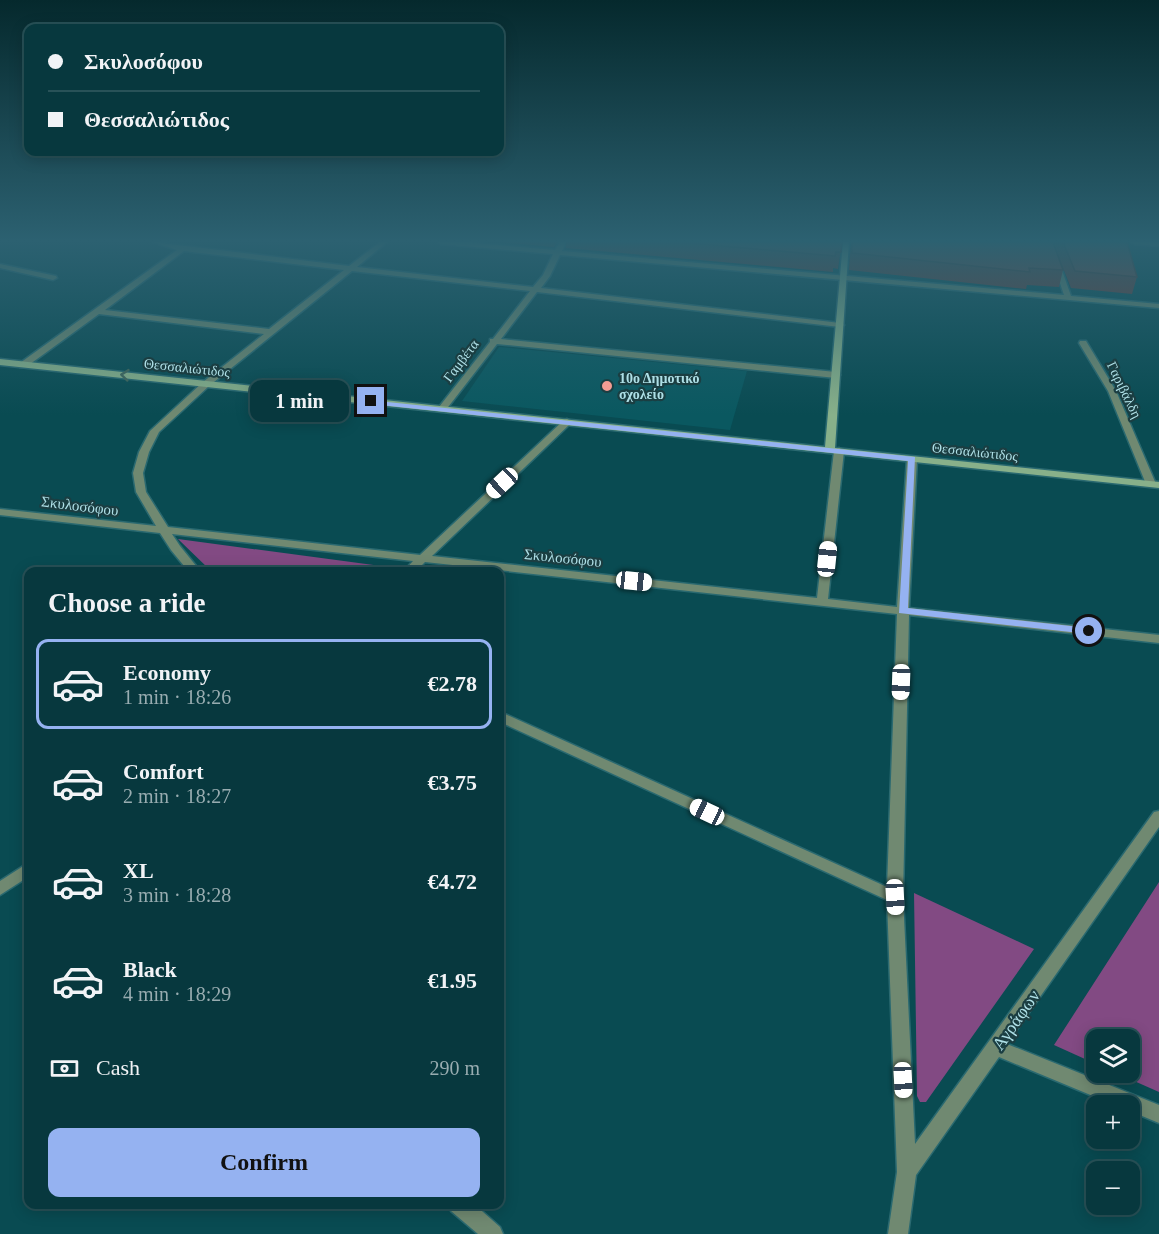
<!DOCTYPE html>
<html lang="en">
<head>
<meta charset="utf-8">
<style>
	:root { --surface:#07383e; --page:#103f45; --text:#f1f3f6; --muted:#98acb0; --line:#285258; --accent:#95b2f1 }
	body { margin:0; font-family:"Times New Roman",serif; background:var(--page); color:var(--text); height:100vh; display:flex; flex-direction:column; font-size:22px; white-space:nowrap }
	* { box-sizing:border-box; margin:0 }
	p { font-size:20px; color:var(--muted) }
	.icon { flex:none; width:33px; height:33px; fill:none; stroke:currentColor; stroke-width:2; stroke-linecap:round; stroke-linejoin:round }
	.map { position:relative; flex:1; overflow:hidden }
	.sheet { position:absolute; left:24px; top:567px; width:480px; height:642px; display:flex; flex-direction:column; background:var(--surface); border-radius:12px; box-shadow:0 3px 15px #0003,0 0 0 2px var(--line) }
	.sheet>* { flex:none }
	.hud { position:absolute; left:24px; top:24px; width:480px; height:132px; border-radius:12px; box-shadow:0 3px 15px #0003,0 0 0 2px var(--line); display:grid; align-content:center; height:132px; padding:0 24px; background:var(--surface) }
	.controls { position:absolute; left:1086px; top:1029px; display:grid; gap:12px }
	.controls a { display:grid; place-items:center; width:54px; height:54px; border-radius:12px; background:var(--surface); box-shadow:0 3px 15px #0003,0 0 0 2px var(--line); font-size:30px }
	.end { position:absolute; width:27px; height:27px; margin:-14px; border:8px solid #95b2f1; background:#111; box-shadow:0 0 0 3px #111 }
	.from { border-radius:50% }
	.bubble { position:absolute; height:42px; border-radius:12px; background:var(--surface); box-shadow:0 3px 15px #0003,0 0 0 2px var(--line); font-size:20px; font-weight:700; line-height:42px; text-align:center }
	.car { position:absolute; width:18px; height:36px; margin:-18px -9px; border-radius:8px; box-shadow:0 0 4px 2px #0007; background:linear-gradient(#fff 24%,#345 0 40%,#fff 0 76%,#345 0 86%,#fff 0) }
	.hud b { display:flex; align-items:center; gap:21px; height:57px; font-size:22px }
	.hud b+b { border-top:2px solid var(--line) }
	.hud i { width:15px; height:15px; background:var(--text) }
	ul { padding:0; list-style:none }
	li { display:flex; align-items:center; gap:18px; height:90px; margin:0 12px 9px; padding:0 12px; border:3px solid transparent; border-radius:12px }
	li div { flex:1 }
	li b { display:block; font-size:22px }
	li em { font-style:normal; font-weight:700 }
	li.current { border-color:var(--accent) }
	li>.icon { width:54px; height:54px; stroke-width:1.5 }
	h2 { padding:0 24px; font-size:27px; line-height:72px }
	.pay { display:flex; align-items:center; gap:15px; height:66px; padding:0 24px; font-size:22px }
	.pay p { margin-inline-start:auto }
	.button { display:flex; gap:12px; margin-top:auto; padding:12px 24px }
	.button a { flex:1; height:69px; border-radius:12px; background:var(--accent); color:#111; font-size:24px; font-weight:700; line-height:69px; text-align:center }
	.map>svg:first-child { display:block }
	.built { fill:#0a5860 }
	.green { fill:#824a83 }
	.lines { fill:none; stroke-linecap:round; stroke-linejoin:round }
	.street-casing { stroke:#2a6970; stroke-width:3 }
	.secondary-casing { stroke:#2a6970; stroke-width:3 }
	.street { fill:#708971; fill-rule:evenodd }
	.secondary { fill:#88b08a; fill-rule:evenodd }
	.wall { fill:#773732 }
	.building { fill:#8a403a; stroke:#612d29; stroke-width:1.5 }
	.oneway { stroke:#41665b }
	.route { fill:#95b2f1 }
	.poi-dot { fill:#f59c93; stroke:#1b3e42; stroke-width:2 }
	.labels { text-anchor:middle; dominant-baseline:central; stroke-width:4.5; stroke-linejoin:round; paint-order:stroke }
	.far-street-label { font-size:14px; fill:#aedfe6; stroke:#1b3e42 }
	.far-poi-label { font-size:14px; font-weight:bold; fill:#aedfe6; stroke:#1b3e42; text-anchor:start }
	.street-label { font-size:15px; fill:#aedfe6; stroke:#1b3e42 }
	.near-street-label { font-size:18px; fill:#aedfe6; stroke:#1b3e42 }
</style>
</head>
<body>
<div class="map">
<svg width="1159" height="1234" viewBox="0 0 1159 1234">
	<rect width="100%" height="100%" fill="#094b52"/>
	<path class="built" d="M499,347L747,371L730,430L462,401Z"/>
	<path class="green" d="M178,539L396,568L392,572L211,571Z
		M1159,882V1092L1116,1073L1130,1072V1040H1096V1064L1054,1045Z
		M914,893L1034,949L926,1102H920L917,1096Z"/>
	<g class="lines">
		<g class="street-casing">
			<path id="street" d="M153,242L349,266L380,242H387L357,267L533,287L543,275L553,254L441,244L438,242H463L555,250L560,242H566L562,251L1064,295L1046,242H1052L1071,296L1159,304V308L560,255L550,276L541,288L840,323L844,325L840,327L537,292L501,339L836,372L840,375L836,378L497,344L445,411H439V407L490,342V339H493L530,291L352,271L209,386L159,432L149,452L143,473L146,492L168,527L420,555L564,420L567,419L572,422L570,424L432,556L817,598L834,451L839,448L844,451L828,599L897,607L907,459L909,457H915L917,459L909,608L1159,635V643L909,615L903,897L915,1144L1154,812L1159,811V827L1007,1044L1159,1105V1123L1130,1111V1106H1117L999,1057L916,1175L908,1234H888L897,1172L887,900L500,722V713L505,714L887,887L897,614L425,562L415,572H403L413,561L172,534L180,546L201,572H189L171,550L160,533L0,515V509L156,526L136,492L133,473L139,452L150,431L203,382L264,334L99,314L26,367H20V363L177,250ZM184,251L344,270L269,329L105,310Z
				M1131,242H1159V246L1134,244Z
				M0,264L56,276L57,278L53,280L0,268Z
				M1080,341H1086L1116,391L1156,484L1155,486H1147L1146,484L1108,391L1079,343Z
				M28,863V877L0,895V881Z
				M448,1204H474L500,1227L503,1234H478L451,1211Z"/>
		</g>
		<g class="secondary-casing">
			<path id="secondary" d="M843,242H849L835,448L1159,482V488L0,365V359L825,447Z"/>
		</g>
		<use href="#street" class="street"/>
		<use href="#secondary" class="secondary"/>
	</g>
	<path class="wall" d="M501,242H557L554,247Z
		M566,242H842L838,269L833,268V272L566,248Z
		M851,242H1127L1137,277L1132,294L1071,288L1057,253L1063,270L1059,287L1027,285L1026,289L849,270Z"/>
	<path class="building" d="M678,242H842L841,252H836L835,256Z
		M852,242H1053L1063,270L1029,268L1030,272L852,253Z
		M1063,242H1127L1137,277L1075,271Z"/>
	<defs><path id="oneway-chevron" d="M-2-3.5L2.5 0L-2 3.5" fill="none" stroke-width="1.6" stroke-linecap="round" stroke-linejoin="round" transform="scale(1.5)"/></defs>
	<use class="oneway" href="#oneway-chevron" transform="translate(125 375) rotate(-174)"/>
	<linearGradient id="sky" x2="0" y2="1"><stop stop-color="#05292d"/><stop offset="0.58" stop-color="#2c6171"/><stop offset="1" stop-color="#2c6171" stop-opacity="0"/></linearGradient>
	<rect width="1159" height="415" fill="url(#sky)"/>
	<path class="route" d="M368,400L915,457L908,608L1089,628L1094,631L1089,634L899,613L908,461L371,404Z"/>
	<circle class="poi-dot" cx="607" cy="386" r="6"/>
	<g class="labels">
		<g class="far-street-label">
			<text transform="translate(461 361) rotate(-53)">Γαμβέτα</text>
			<text transform="translate(187 368) rotate(6)">Θεσσαλιώτιδος</text>
			<text transform="translate(1124 390) rotate(64)">Γαριβάλδη</text>
			<text transform="translate(975 452) rotate(6)">Θεσσαλιώτιδος</text>
		</g>
		<g class="far-poi-label">
			<text x="619" y="378">10ο Δημοτικό<tspan x="619" dy="16">σχολείο</tspan></text>
		</g>
		<g class="street-label">
			<text transform="translate(80 506) rotate(7)">Σκυλοσόφου</text>
			<text transform="translate(563 558) rotate(6)">Σκυλοσόφου</text>
		</g>
		<g class="near-street-label">
			<text transform="translate(1016 1020) rotate(-55)">Αγράφων</text>
		</g>
	</g>
</svg>
<div class="controls">
<a><svg class="icon" aria-label="layers" viewBox="0 0 24 24"><path d="M12 4l9 5-9 5-9-5zM3 14l9 5 9-5"/></svg></a>
<a>+</a>
<a>−</a>
</div>
<i class="end from" style="left:1089px;top:631px"></i>
<i class="end" style="left:371px;top:401px"></i>
<div class="bubble" style="left:250px;top:380px;width:99px">1 min</div>
<i class="car" style="left:502px;top:483px;rotate:227deg"></i>
<i class="car" style="left:827px;top:559px;rotate:6deg"></i>
<i class="car" style="left:634px;top:581px;rotate:96deg"></i>
<i class="car" style="left:901px;top:682px;rotate:182deg"></i>
<i class="car" style="left:707px;top:812px;rotate:295deg"></i>
<i class="car" style="left:895px;top:897px;rotate:177deg"></i>
<i class="car" style="left:903px;top:1080px;rotate:177deg"></i>
<div class="hud">
<b><i class="from"></i>Σκυλοσόφου</b>
<b><i></i>Θεσσαλιώτιδος</b>
</div>
<section class="sheet">
<h2>Choose a ride</h2>
<ul>
<li class="current"><svg class="icon" aria-label="car" viewBox="0 0 24 24"><path d="M5 17H2v-5l4-1 3-4h7l3 4 3 1v5h-3M9 17h6M6 11h13"/><circle cx="7" cy="17" r="2"/><circle cx="17" cy="17" r="2"/></svg><div><b>Economy</b><p>1 min · 18:26</p></div><em>€2.78</em></li>
<li><svg class="icon" aria-label="car" viewBox="0 0 24 24"><path d="M5 17H2v-5l4-1 3-4h7l3 4 3 1v5h-3M9 17h6M6 11h13"/><circle cx="7" cy="17" r="2"/><circle cx="17" cy="17" r="2"/></svg><div><b>Comfort</b><p>2 min · 18:27</p></div><em>€3.75</em></li>
<li><svg class="icon" aria-label="car" viewBox="0 0 24 24"><path d="M5 17H2v-5l4-1 3-4h7l3 4 3 1v5h-3M9 17h6M6 11h13"/><circle cx="7" cy="17" r="2"/><circle cx="17" cy="17" r="2"/></svg><div><b>XL</b><p>3 min · 18:28</p></div><em>€4.72</em></li>
<li><svg class="icon" aria-label="car" viewBox="0 0 24 24"><path d="M5 17H2v-5l4-1 3-4h7l3 4 3 1v5h-3M9 17h6M6 11h13"/><circle cx="7" cy="17" r="2"/><circle cx="17" cy="17" r="2"/></svg><div><b>Black</b><p>4 min · 18:29</p></div><em>€1.95</em></li>
</ul>
<div class="pay"><svg class="icon" aria-label="cash" viewBox="0 0 24 24"><path d="M3 7h18v10H3z"/><circle cx="12" cy="12" r="2"/></svg>Cash<p>290 m</p></div>
<div class="button"><a>Confirm</a></div>
</section>
</div>
</body>
</html>
